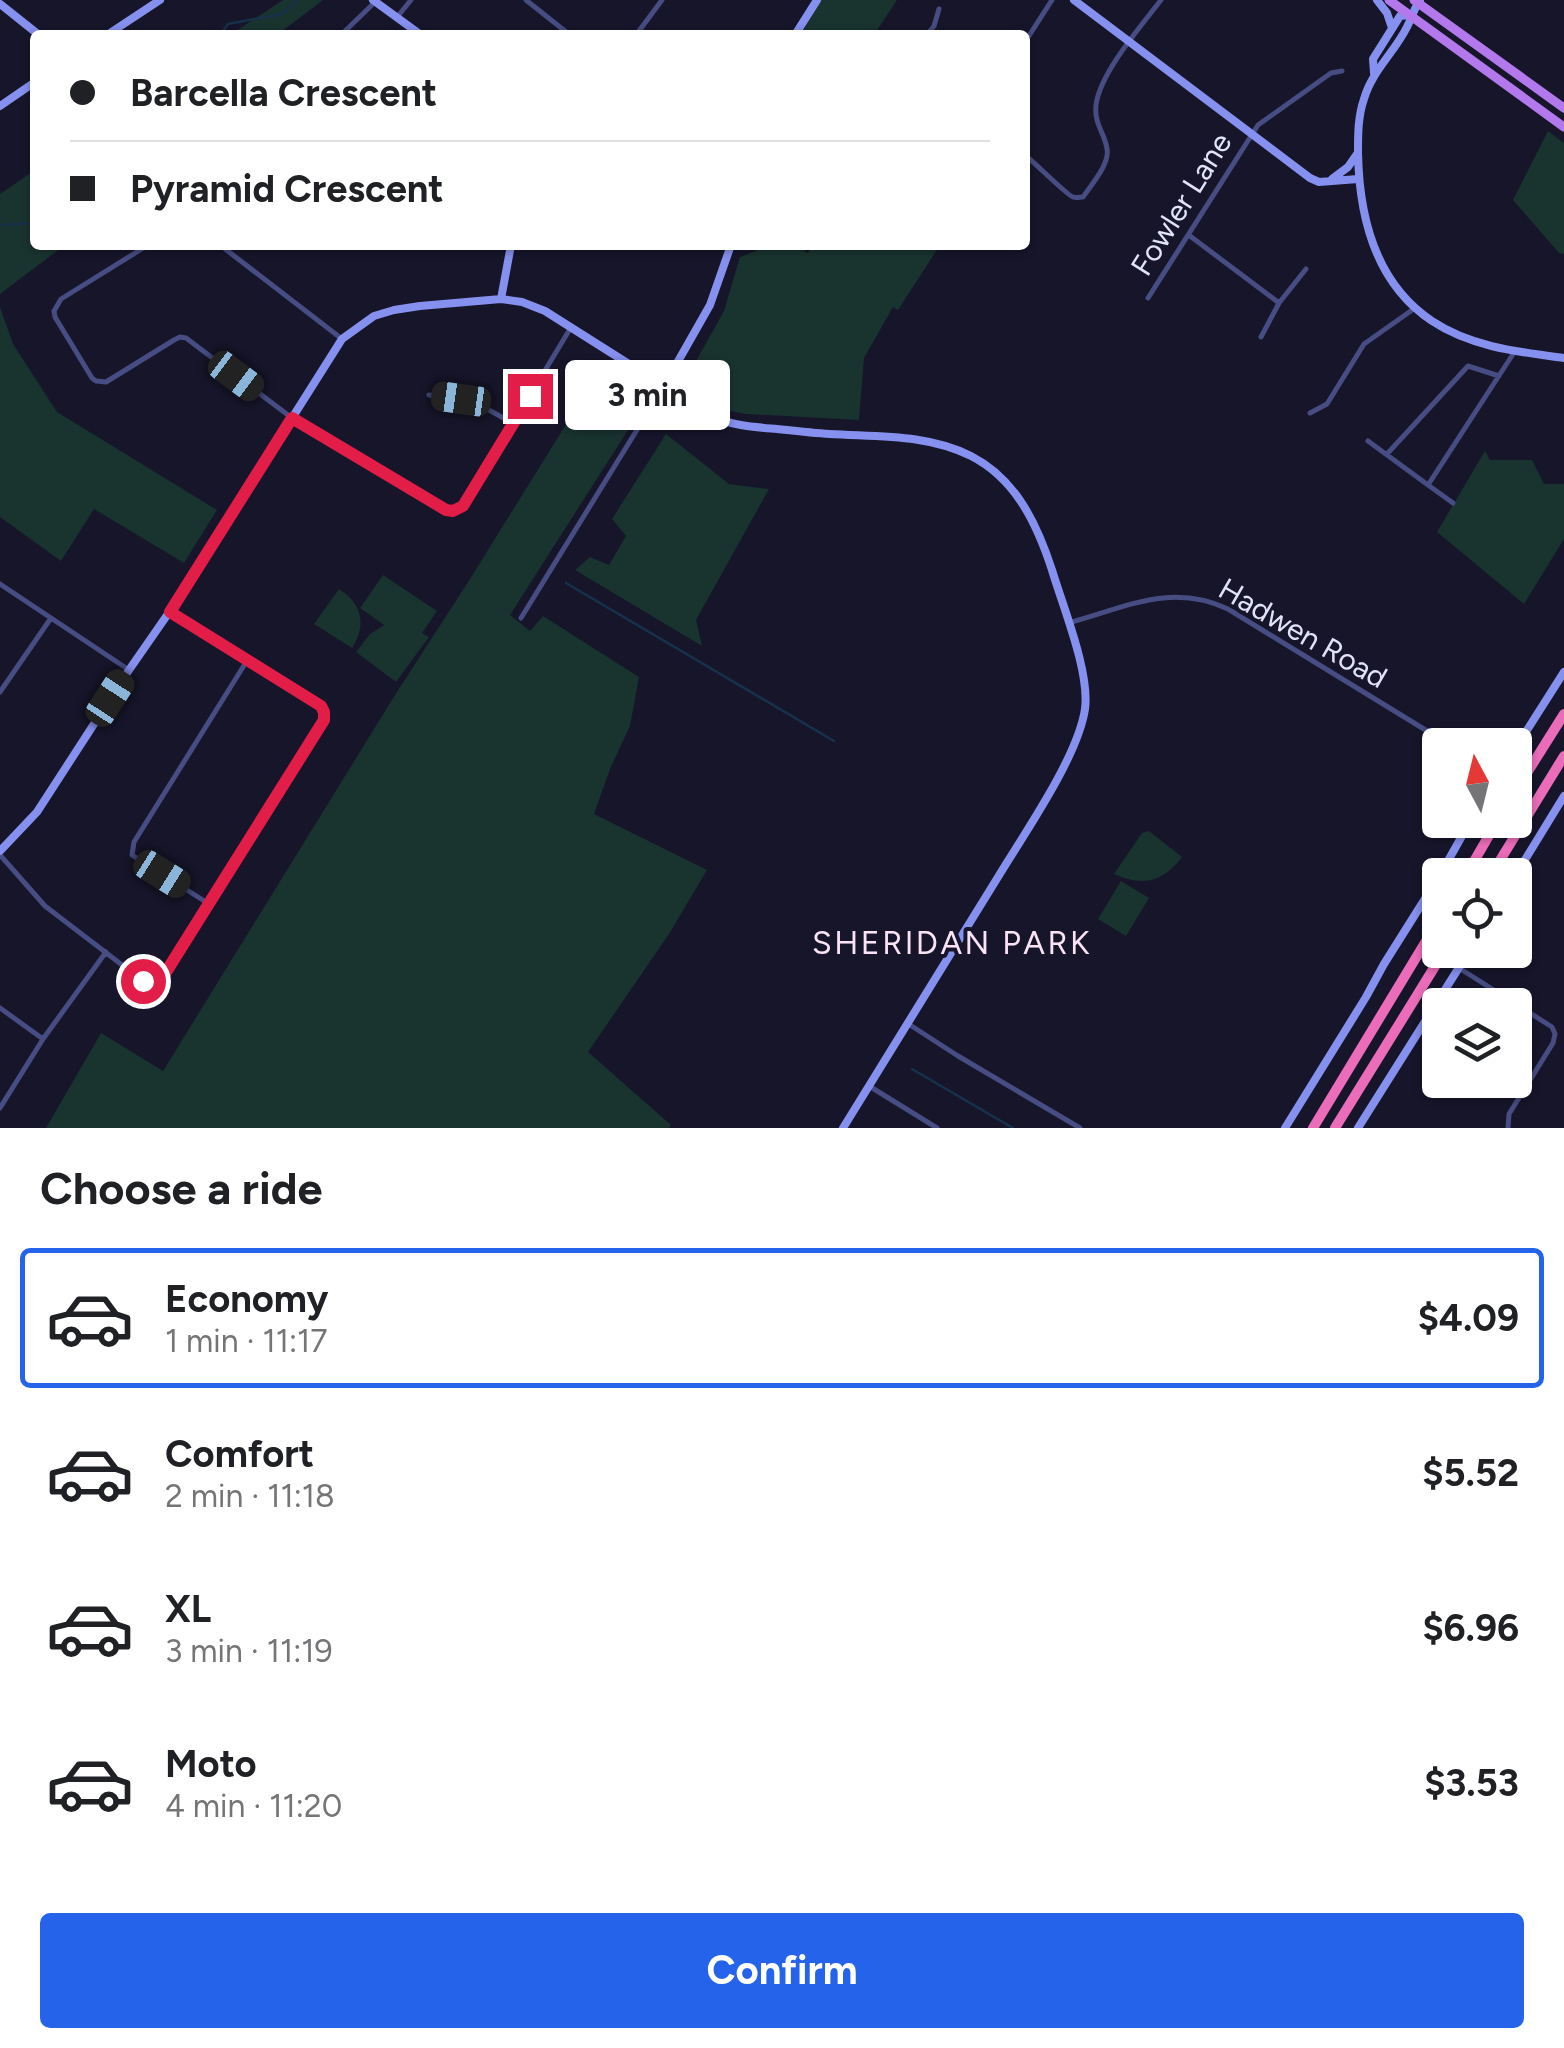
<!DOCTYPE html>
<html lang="en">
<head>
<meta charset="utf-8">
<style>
	:root { --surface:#fff; --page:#f6f6f6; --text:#202124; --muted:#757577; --line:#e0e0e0; --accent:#2563eb }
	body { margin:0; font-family:Figtree,sans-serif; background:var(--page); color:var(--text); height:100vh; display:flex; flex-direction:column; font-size:38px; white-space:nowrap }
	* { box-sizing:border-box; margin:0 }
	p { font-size:32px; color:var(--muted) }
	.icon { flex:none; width:55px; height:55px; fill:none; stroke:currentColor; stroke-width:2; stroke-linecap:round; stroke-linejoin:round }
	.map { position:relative; height:1128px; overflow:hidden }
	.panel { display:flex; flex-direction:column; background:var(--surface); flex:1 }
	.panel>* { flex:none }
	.top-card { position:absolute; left:30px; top:30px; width:1000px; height:220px; border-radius:10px; box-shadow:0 2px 8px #0004; display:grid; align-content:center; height:220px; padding:0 40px; background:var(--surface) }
	.needle { width:65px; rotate:353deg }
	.buttons { position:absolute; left:1422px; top:728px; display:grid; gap:20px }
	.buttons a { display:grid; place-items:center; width:110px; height:110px; border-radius:10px; background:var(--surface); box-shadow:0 2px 8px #0004; font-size:50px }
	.end { position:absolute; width:45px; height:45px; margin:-22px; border:12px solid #e11d48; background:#fff; box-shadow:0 0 0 5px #fff }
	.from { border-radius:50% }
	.bubble { position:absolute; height:70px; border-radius:10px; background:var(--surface); box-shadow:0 2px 8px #0004; font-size:32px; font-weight:700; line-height:70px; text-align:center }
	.car { position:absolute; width:30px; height:60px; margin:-30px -15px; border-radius:12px; box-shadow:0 0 8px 2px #0007; background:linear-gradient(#222 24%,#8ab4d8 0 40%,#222 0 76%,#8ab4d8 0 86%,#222 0) }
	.top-card b { display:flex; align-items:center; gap:35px; height:95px; font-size:38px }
	.top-card b+b { border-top:2px solid var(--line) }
	.top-card i { width:25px; height:25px; background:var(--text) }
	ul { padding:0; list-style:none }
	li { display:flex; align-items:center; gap:30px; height:140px; margin:0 20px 15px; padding:0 20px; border:5px solid transparent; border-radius:10px }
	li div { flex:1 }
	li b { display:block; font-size:38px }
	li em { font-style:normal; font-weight:700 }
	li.active { border-color:var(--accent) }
	li>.icon { width:90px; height:90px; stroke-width:1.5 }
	h2 { padding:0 40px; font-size:45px; line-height:120px }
	.action { display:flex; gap:20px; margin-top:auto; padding:20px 40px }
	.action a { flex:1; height:115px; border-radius:10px; background:var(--accent); color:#fff; font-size:40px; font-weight:700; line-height:115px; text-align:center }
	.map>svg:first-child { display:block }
	.green { fill:#19332f }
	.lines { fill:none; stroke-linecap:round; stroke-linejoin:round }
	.stream { stroke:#17314b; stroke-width:2.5 }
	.street { stroke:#474c82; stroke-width:5 }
	.secondary { stroke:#8690ee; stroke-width:8 }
	.primary { stroke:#b278ec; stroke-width:9 }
	.highway { stroke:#eb6db9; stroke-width:10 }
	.route { stroke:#e11d48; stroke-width:12 }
	.labels { text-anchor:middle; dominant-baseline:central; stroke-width:8; stroke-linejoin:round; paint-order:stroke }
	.street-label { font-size:30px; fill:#e2e2fb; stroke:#16152a }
	.neighbourhood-label { font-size:32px; letter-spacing:2.5px; fill:#fbe3f6; stroke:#16152a }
</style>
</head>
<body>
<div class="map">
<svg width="1564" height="1128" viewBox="0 0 1564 1128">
	<rect width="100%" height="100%" fill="#16152a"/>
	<path class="green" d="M283,0H323L277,35H230Z
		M821,0H897L874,35H801Z
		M1548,131L1564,143V254L1559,253L1513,200Z
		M35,170V245H65L0,294V194Z
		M771,245H794L808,253L813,245H940L898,310L893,307L864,358L859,420L746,414L726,410L683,384L724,311L740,257Z
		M0,307L13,344L57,412L217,510L184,563L94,509L61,561L0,517Z
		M606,360L653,391L510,615L530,631L543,616L639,677L630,726L610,769L594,814L707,870L669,934L588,1052L671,1125L669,1128H46L101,1033L163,1071L395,695L470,579Z
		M666,434L729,484L769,489L696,620L702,646L575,570L590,557L609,565L626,536L612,519Z
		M1485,451L1490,460H1532L1544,484H1564V539L1524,604L1437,532Z
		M383,575L437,611L422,633L429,637L396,682L356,652L370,634L384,625L360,608Z
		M339,589C362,603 367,625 352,648L314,624Z
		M1149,831L1182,857C1163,882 1143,887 1114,874L1142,833Z
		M1121,881L1149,898L1126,936L1098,919Z"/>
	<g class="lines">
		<path class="stream" d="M220,35L228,24L282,14L297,0
			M0,225L35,223
			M566,583L834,741
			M912,1069L1013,1128"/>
		<path class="street" d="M526,0L570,35
			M398,16L411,0
			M341,35L375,2
			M636,35L662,0
			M927,35L934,26L939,9
			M1025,42L1052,0
			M1025,155C1034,162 1068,196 1073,197C1076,198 1080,197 1083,197C1091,185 1110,164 1107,149C1105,133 1094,125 1096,105C1100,73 1141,26 1161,0
			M1190,236L1279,303
			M148,245L61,299L54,311L55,317L92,378L96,381L106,382L174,340L180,337L186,338L292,418L446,510L453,511L463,506L570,329
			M220,245L342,339
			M1148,298L1258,125L1331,73L1342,71
			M1261,337L1279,303L1306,269
			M429,395C470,400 478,402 513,424
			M1310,413L1327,404L1364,344L1415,308
			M1368,441L1428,485L1515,351
			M1387,454L1468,366L1499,376
			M1428,485L1453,503
			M0,584L129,670
			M521,618L664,386
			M1068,623C1125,608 1170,582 1228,609L1450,745
			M0,692L51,618
			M0,855L45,906L143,981L148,984L161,980L324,720V712L321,706L170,611
			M209,904L132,855L134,842L248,659
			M1459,968L1552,1027L1555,1034L1553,1043L1509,1114L1508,1128
			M0,1008L43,1039
			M907,1023L958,1056L1080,1128
			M869,1086L937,1128
			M0,1108L43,1039L106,952"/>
		<path class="secondary" d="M373,0L421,35
			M1074,0L1310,178L1319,182L1358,179
			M1377,0L1387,13L1392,28
			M1420,0C1412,12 1413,16 1407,27C1394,53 1372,71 1364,99C1358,116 1358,134 1358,152C1359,216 1375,283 1432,321C1471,347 1519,352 1564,358
			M0,4L39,35
			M107,35L160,0
			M795,35L817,0
			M1374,73L1373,59L1400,16L1410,15
			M0,106L35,82
			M1332,179L1348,167L1357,154
			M501,299L511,245
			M664,386L710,305L731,245
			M1515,749L1564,672
			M0,851L37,812L129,670L170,611L342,339L374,316L394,310L420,306L501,299L522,302L545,311L711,416C733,426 754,427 777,429C795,431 812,433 830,434C878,437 927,434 971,456C1016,479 1037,524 1052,570C1063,607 1090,672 1085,709C1078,757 1024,834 998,877C946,960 895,1044 843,1128
			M1440,875L1471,820
			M1515,876L1564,796
			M1285,1128L1366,997L1384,964L1440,875
			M1358,1128L1470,950"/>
		<path class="primary" d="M1389,0L1564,127
			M1414,0L1564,108"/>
		<path class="highway" d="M1515,792L1564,714
			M1466,875L1498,820
			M1491,875L1564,756
			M1313,1128L1440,918
			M1335,1128L1445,950"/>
	</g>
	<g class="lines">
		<path class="route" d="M143,981L148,984L161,980L324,720V712L321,706L170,612L292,418L446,510L453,511L463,506L530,396"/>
	</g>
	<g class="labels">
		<g class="street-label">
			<text transform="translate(1181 204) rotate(-58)">Fowler Lane</text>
			<text transform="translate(1303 633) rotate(30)">Hadwen Road</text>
		</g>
		<g class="neighbourhood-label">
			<text x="952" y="943">SHERIDAN PARK</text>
		</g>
	</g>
</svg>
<div class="buttons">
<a><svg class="needle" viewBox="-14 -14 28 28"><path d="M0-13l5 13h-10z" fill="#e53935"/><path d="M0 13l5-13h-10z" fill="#757577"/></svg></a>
<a><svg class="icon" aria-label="locate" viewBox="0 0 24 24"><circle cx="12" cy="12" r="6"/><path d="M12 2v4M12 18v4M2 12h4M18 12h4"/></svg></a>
<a><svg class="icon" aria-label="layers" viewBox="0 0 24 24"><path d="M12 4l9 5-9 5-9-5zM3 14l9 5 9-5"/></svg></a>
</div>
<i class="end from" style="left:143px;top:981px"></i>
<i class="end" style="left:530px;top:396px"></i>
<div class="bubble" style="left:565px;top:360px;width:165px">3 min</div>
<i class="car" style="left:236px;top:376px;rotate:127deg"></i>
<i class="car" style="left:461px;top:399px;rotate:278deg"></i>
<i class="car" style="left:110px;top:698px;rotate:33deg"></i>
<i class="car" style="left:162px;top:874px;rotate:122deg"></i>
<div class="top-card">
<b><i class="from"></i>Barcella Crescent</b>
<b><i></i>Pyramid Crescent</b>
</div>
</div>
<section class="panel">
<h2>Choose a ride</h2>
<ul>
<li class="active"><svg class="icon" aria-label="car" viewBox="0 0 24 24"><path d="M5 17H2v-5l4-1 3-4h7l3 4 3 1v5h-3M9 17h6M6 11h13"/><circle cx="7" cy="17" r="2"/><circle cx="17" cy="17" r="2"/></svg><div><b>Economy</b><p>1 min · 11:17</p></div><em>$4.09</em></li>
<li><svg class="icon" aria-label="car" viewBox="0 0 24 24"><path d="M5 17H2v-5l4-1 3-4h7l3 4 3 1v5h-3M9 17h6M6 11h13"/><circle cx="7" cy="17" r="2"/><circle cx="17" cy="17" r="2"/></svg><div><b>Comfort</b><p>2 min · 11:18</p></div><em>$5.52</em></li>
<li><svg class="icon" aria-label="car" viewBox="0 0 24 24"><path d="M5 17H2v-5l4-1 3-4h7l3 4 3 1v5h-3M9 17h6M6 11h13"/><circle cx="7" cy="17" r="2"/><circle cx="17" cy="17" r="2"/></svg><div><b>XL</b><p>3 min · 11:19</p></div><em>$6.96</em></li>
<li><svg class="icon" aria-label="car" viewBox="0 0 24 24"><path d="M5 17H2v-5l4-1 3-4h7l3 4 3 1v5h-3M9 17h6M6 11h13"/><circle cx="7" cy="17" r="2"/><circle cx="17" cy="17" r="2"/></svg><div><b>Moto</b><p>4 min · 11:20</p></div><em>$3.53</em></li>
</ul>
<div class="action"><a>Confirm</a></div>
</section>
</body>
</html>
